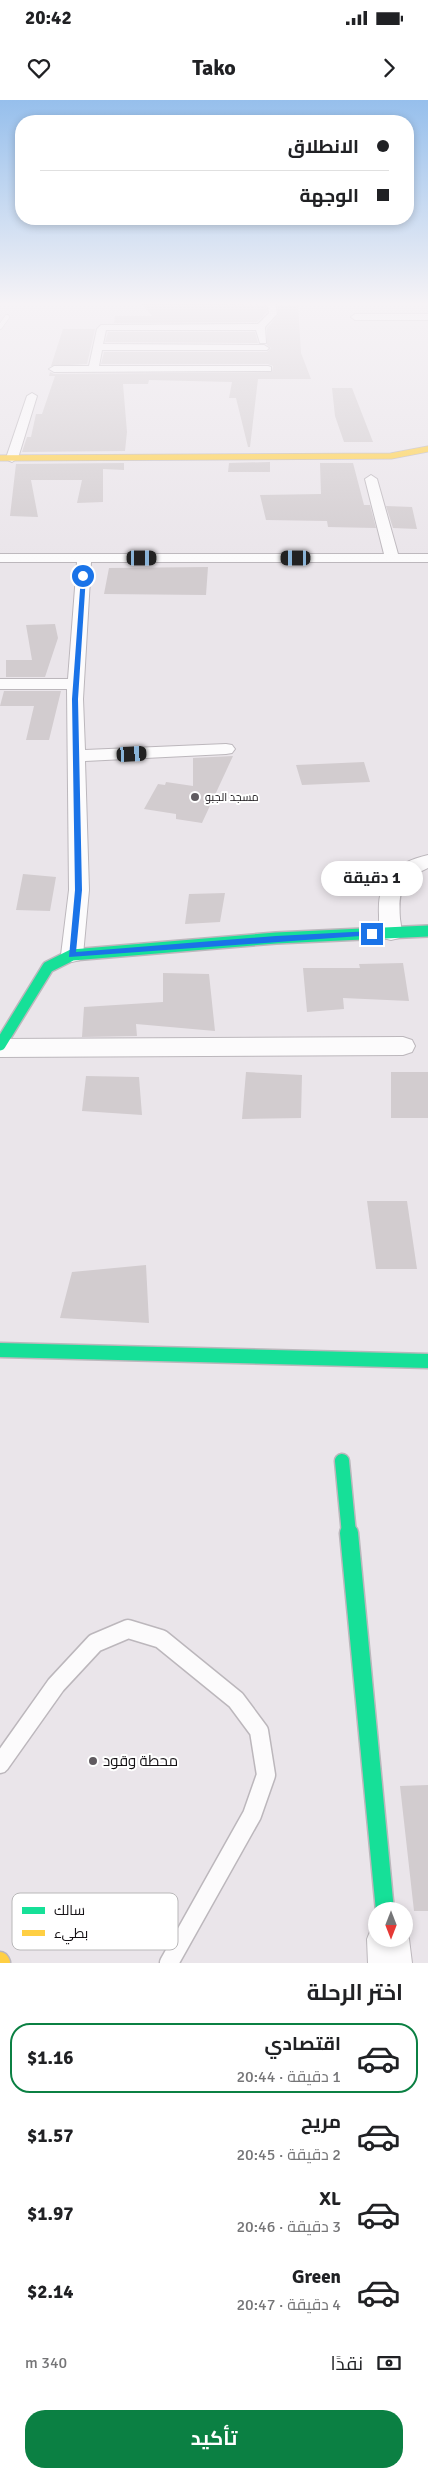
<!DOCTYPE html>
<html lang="ar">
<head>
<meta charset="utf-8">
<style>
	:root { --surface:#fff; --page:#f2f2f2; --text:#202124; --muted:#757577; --line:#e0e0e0; --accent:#0b8043 }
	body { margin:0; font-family:Signika,Cairo,sans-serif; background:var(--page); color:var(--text); direction:rtl; height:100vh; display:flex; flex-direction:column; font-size:19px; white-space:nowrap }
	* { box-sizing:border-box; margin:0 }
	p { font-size:16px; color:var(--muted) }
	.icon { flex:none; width:28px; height:28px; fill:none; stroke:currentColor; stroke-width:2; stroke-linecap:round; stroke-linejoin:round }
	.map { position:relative; height:1863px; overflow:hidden; direction:ltr }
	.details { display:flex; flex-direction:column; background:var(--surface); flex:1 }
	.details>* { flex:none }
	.top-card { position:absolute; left:15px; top:15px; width:399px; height:110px; border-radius:20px; box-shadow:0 2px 8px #0003; direction:rtl; display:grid; align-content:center; height:110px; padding:0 25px; background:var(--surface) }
	.needle { width:32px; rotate:180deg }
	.controls { position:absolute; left:368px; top:1802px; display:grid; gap:10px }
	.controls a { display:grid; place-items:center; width:45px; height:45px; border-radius:50%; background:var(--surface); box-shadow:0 2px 8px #0003; font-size:25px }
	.end { position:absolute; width:22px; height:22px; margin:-11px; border:6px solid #1a73e8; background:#fff; box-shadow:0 0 0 2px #fff }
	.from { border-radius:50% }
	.bubble { position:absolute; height:35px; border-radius:18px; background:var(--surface); box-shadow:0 2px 8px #0003; font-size:16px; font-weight:700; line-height:35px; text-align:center; direction:rtl }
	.car { position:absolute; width:15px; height:30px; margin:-15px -8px; border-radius:6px; box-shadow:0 0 4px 1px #0007; background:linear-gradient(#222 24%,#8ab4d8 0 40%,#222 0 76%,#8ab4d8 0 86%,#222 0) }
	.top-card b { display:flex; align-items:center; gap:18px; height:48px; font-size:19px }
	.top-card b+b { border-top:1px solid var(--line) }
	.top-card i { width:12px; height:12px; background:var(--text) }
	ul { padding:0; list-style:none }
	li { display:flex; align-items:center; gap:15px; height:70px; margin:0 10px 8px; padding:0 15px; border:2px solid transparent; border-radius:20px }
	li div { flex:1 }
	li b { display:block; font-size:19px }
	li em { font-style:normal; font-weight:700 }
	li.active { border-color:var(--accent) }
	li>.icon { width:45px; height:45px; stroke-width:1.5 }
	h2 { padding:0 25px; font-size:22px; line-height:60px }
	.pay { display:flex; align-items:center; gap:12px; height:55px; padding:0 25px; font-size:19px }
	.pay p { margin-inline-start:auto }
	.cta { display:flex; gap:10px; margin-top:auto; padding:10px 25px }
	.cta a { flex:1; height:58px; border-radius:20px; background:var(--accent); color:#fff; font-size:20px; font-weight:700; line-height:58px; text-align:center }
	.status { display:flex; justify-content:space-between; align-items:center; height:35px; padding:0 25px; background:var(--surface); direction:ltr }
	.status svg { height:14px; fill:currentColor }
	header { display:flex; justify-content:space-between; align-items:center; height:65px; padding:0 25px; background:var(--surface); font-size:22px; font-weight:700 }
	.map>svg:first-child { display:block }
	.building { fill:#d2cccf }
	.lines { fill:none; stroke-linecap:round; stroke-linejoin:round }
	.lane-far1-casing { stroke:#bcb7bc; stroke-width:5.5 }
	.lane-casing { stroke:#bcb7bc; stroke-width:21 }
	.street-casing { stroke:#bcb7bc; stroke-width:2 }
	.fast-far2-casing { stroke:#bcb7bc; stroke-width:14 }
	.fast-far1-casing { stroke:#bcb7bc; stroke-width:17 }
	.fast-casing { stroke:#bcb7bc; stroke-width:21 }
	.slow-far1-casing { stroke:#bcb7bc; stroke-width:7 }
	.slow-casing { stroke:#bcb7bc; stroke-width:21 }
	.lane-far1 { stroke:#fcfbfc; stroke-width:4.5 }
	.lane { stroke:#fcfbfc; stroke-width:18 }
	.street { fill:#fcfbfc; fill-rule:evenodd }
	.fast-far2 { stroke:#16e098; stroke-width:11 }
	.fast-far1 { stroke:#16e098; stroke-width:14 }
	.fast { stroke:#16e098; stroke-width:18 }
	.slow-far1 { stroke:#ffcf43; stroke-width:5.5 }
	.slow { stroke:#ffcf43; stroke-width:18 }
	.route { fill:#1a73e8 }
	.poi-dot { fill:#605b60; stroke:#fff; stroke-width:2 }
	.labels { text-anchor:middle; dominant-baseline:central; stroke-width:4; stroke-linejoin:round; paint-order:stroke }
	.far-poi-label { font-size:11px; fill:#151115; stroke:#fff; text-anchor:start }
	.near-poi-label { font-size:15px; fill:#151115; stroke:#fff; text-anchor:start }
	.key { fill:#fff; stroke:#b9b8b9; stroke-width:1 }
	.key-label { font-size:14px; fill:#151115 }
</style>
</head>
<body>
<div class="status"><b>20:42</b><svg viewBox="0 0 49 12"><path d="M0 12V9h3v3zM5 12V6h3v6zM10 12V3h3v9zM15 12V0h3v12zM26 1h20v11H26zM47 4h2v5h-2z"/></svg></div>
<header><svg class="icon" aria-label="forward" viewBox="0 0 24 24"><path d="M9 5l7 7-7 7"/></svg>Tako<svg class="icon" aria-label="heart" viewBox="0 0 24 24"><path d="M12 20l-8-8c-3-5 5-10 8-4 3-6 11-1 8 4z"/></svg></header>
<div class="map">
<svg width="428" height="1863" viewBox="0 0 428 1863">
	<rect width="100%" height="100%" fill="#eae5ea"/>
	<path class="building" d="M140,202L266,205L267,212L257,222L114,223L115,216H152Z
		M278,205H298L301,253L311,279H258L250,347H248L236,298H229L232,282L149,280L148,284H123L127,332L125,351L22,352L27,337H31L36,314H42L55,276H49L50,272L54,274L272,272L273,266L268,264H101L104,252H267L271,248L267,245V228L278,215Z
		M63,229H95L87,264L51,266Z
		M108,232H255L258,243L105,242Z
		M332,288H352L373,342H344L335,316Z
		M270,362V372H228L229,363Z
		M124,363V370L103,369V402L77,403L82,380H31L38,417L10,416L16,364Z
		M320,363H353L364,405H370L376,428L328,427L327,421L266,420L260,395L321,394Z
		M386,406L412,407L417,429L393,428Z
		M208,467L206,495L104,494L109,468Z
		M55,524L58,538L45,577H6V560H32L26,525Z
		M4,591H61L49,640H26L34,606H0Z
		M233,656L202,723L176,719V714L144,709L158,684L165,685L166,682L193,686V658Z
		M364,662L370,682L302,685L296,665Z
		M23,774L56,777L50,811L16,810Z
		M225,793L220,822L185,824L189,794Z
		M403,863L409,901L343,898L344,909L307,912L303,868H360L359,864Z
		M163,873L209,874L215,931L136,924L137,936L82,937L84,907L163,902Z
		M246,972L302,975L301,1018L242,1019Z
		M391,972H428V1018H391Z
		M86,976L139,977L142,1015L82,1011Z
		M367,1101H407L417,1169H376Z
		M146,1165L149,1223L60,1218L72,1172Z
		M428,1685V1811H414L400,1686Z"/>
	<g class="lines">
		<g class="lane-far1-casing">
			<path id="lane-far1" d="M0,227L7,217"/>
		</g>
		<g class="lane-casing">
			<path id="lane" d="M0,1664L56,1585L95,1543L128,1529L161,1539L236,1600L259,1631L266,1675L252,1715L169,1863"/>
		</g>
		<g class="street-casing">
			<path id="street" d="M267,201H275L277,214L265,227L266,243H260L256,230H106L103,244L264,245L269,248L267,250H102L99,266H268L271,267V271L54,272L49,269L54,266H89L97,229L101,225L258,224L269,213Z
				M428,214V220H355L351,217L355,214Z
				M32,293L37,296L18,358L12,362L8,360L6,358L27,296Z
				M371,375L377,379L398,454H428V462H91L83,599L85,650L226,644L232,645L235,649L232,653L226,654L85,661L89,790L83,855L80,860L72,862L64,860L61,855L69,790L67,589H0V579H68L77,462H0V454H384L365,379Z
				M428,755V768C401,780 398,791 400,819C401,826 403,832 399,838L391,840L383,838C379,831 379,823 379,815C377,779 394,763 428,755Z
				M403,937L412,940L415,946L412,952L403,955L0,957V939Z
				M376,1822V1839H404V1825L409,1839L412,1863H368L367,1839L373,1824Z"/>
		</g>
		<g class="fast-far2-casing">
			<path id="fast-far2" d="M0,945L48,867L72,855L276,838L428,831"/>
		</g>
		<g class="fast-far1-casing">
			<path id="fast-far1" d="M0,1250L428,1261
				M342,1361L349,1434"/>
		</g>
		<g class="fast-casing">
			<path id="fast" d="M349,1433L385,1811"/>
		</g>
		<g class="slow-far1-casing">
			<path id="slow-far1" d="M0,358L391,356L428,349"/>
		</g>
		<g class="slow-casing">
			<path id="slow" d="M0,1861L1,1863"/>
		</g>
		<use href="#lane-far1" class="lane-far1"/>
		<use href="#lane" class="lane"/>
		<use href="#street" class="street"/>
		<use href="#fast-far2" class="fast-far2"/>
		<use href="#fast-far1" class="fast-far1"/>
		<use href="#fast" class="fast"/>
		<use href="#slow-far1" class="slow-far1"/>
		<use href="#slow" class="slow"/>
	</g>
	<linearGradient id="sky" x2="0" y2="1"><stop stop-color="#96bfec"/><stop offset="0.44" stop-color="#f6f3f6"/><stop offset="1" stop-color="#f6f3f6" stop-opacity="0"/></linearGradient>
	<rect width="428" height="462" fill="url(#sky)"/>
	<path class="route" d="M83,474L86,476L78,599L82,790L76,852L276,836L372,831L374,832V835L69,857L75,790L72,599L81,476Z"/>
	<g class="poi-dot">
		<circle cx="195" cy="697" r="5"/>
		<circle cx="93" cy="1661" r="5"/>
	</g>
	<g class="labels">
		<g class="far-poi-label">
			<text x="205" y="697">مسجد الجبو</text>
		</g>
		<g class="near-poi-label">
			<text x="103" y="1661">محطة وقود</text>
		</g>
	</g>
	<rect x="12" y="1793" width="166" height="57" rx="8" class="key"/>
	<rect x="22" y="1807" width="23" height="7" fill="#16e098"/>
	<rect x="22" y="1830" width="23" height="6" fill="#ffcf43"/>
	<g class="key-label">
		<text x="54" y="1815">سالك</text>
		<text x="54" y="1838">بطيء</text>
	</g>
</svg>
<div class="controls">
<a><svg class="needle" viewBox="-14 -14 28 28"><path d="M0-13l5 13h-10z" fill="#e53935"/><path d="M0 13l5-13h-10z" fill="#757577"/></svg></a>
</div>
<i class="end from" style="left:83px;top:476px"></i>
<i class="end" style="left:372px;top:834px"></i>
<div class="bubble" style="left:321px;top:761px;width:102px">1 دقيقة</div>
<i class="car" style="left:142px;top:458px;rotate:90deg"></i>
<i class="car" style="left:296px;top:458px;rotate:270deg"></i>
<i class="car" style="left:132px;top:654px;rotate:87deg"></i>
<div class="top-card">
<b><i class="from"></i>الانطلاق</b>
<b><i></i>الوجهة</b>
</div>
</div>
<section class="details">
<h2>اختر الرحلة</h2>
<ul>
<li class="active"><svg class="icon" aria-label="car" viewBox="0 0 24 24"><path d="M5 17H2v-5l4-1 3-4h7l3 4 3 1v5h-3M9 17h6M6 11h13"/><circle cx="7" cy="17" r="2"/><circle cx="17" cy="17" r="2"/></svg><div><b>اقتصادي</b><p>1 دقيقة · 20:44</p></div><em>$1.16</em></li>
<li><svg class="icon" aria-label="car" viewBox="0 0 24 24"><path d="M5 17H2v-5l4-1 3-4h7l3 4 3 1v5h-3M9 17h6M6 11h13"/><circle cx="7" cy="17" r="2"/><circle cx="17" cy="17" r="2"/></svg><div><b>مريح</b><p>2 دقيقة · 20:45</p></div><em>$1.57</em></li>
<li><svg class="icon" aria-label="car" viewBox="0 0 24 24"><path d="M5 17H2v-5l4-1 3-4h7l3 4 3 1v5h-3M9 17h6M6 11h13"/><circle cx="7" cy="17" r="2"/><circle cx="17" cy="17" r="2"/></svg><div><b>XL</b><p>3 دقيقة · 20:46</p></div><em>$1.97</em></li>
<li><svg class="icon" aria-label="car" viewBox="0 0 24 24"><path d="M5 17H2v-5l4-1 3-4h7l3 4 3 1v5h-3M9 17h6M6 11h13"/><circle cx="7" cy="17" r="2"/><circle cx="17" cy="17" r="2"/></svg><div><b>Green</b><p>4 دقيقة · 20:47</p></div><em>$2.14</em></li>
</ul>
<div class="pay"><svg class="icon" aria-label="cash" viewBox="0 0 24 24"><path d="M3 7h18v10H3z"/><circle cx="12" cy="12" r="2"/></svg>نقدًا<p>340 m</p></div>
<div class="cta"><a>تأكيد</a></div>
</section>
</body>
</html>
